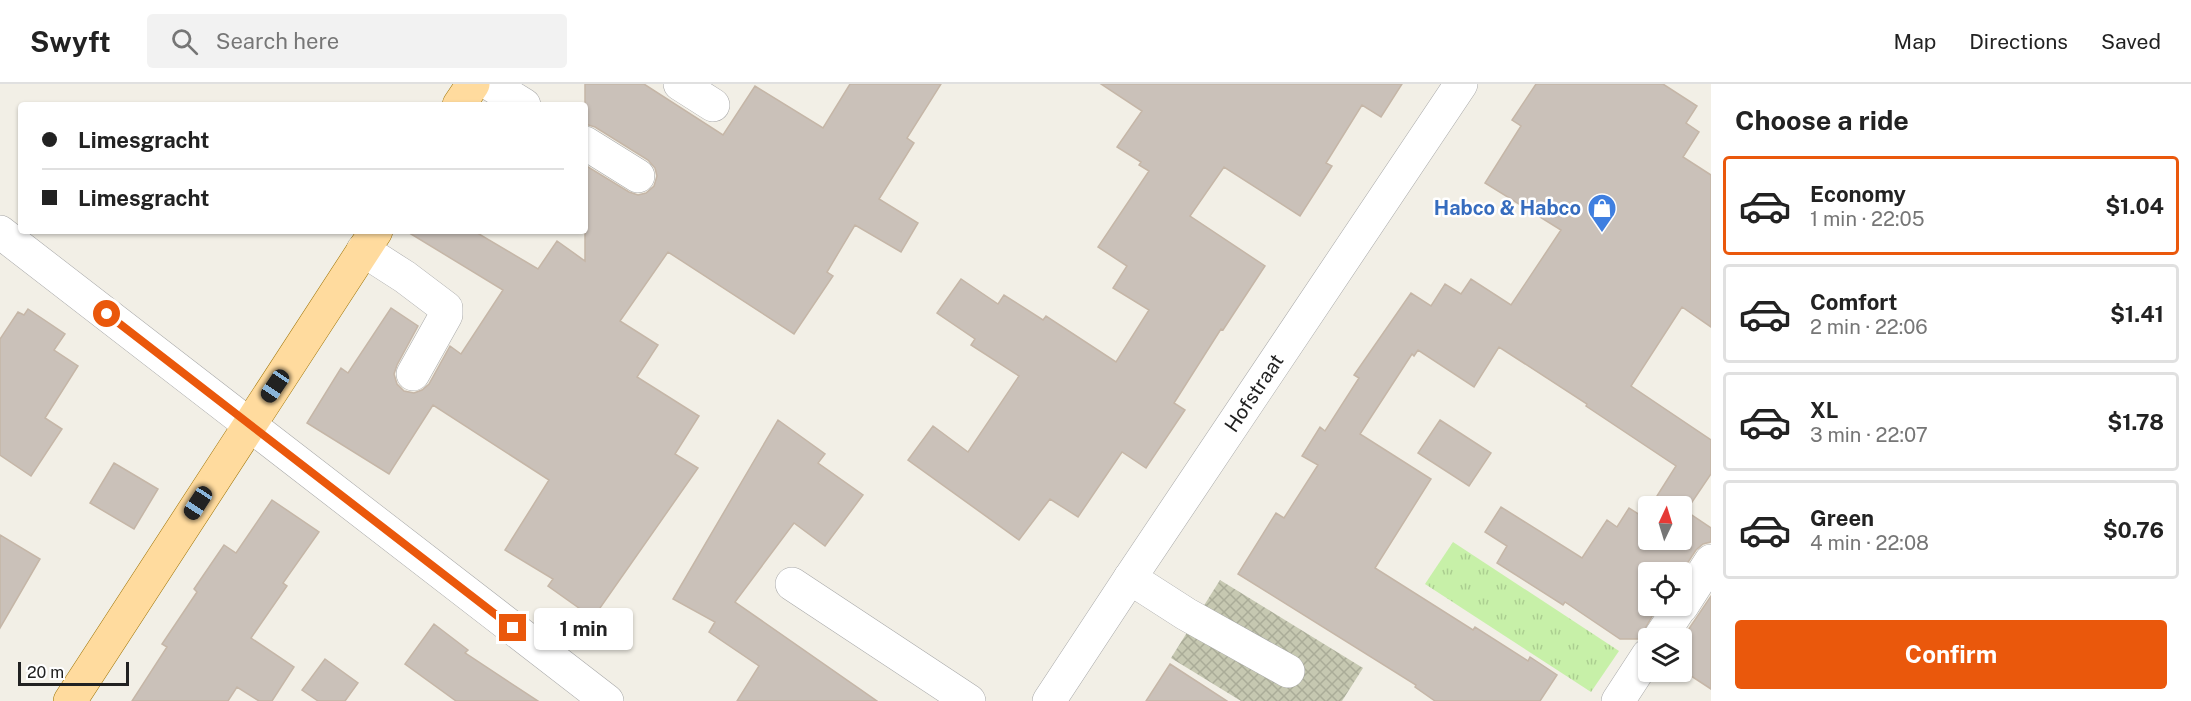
<!DOCTYPE html>
<html lang="en">
<head>
<meta charset="utf-8">
<style>
	:root { --surface:#fff; --page:#f2f2f2; --text:#222; --muted:#767676; --line:#e0e0e0; --accent:#ea580c }
	body { margin:0; font-family:"Public Sans",sans-serif; background:var(--page); color:var(--text); height:100vh; display:flex; flex-direction:column; font-size:22px; white-space:nowrap }
	* { box-sizing:border-box; margin:0 }
	p { font-size:20px; color:var(--muted) }
	.icon { flex:none; width:33px; height:33px; fill:none; stroke:currentColor; stroke-width:2; stroke-linecap:round; stroke-linejoin:round }
	.map { position:relative; flex:1; overflow:hidden }
	.side { display:flex; flex-direction:column; background:var(--surface); width:480px }
	.side>* { flex:none }
	.top-card { position:absolute; left:18px; top:18px; width:570px; height:132px; border-radius:6px; box-shadow:0 2px 4px #0004; display:grid; align-content:center; height:132px; padding:0 24px; background:var(--surface) }
	.needle { width:39px; rotate:4deg }
	.controls { position:absolute; left:1638px; top:412px; display:grid; gap:12px }
	.controls a { display:grid; place-items:center; width:54px; height:54px; border-radius:6px; background:var(--surface); box-shadow:0 2px 4px #0004; font-size:30px }
	.scale { position:absolute; left:18px; bottom:15px; width:111px; box-sizing:border-box; padding-left:6px; border:3px solid #212121; border-top:0; font-size:16px; line-height:21px; white-space:nowrap; color:#212121; -webkit-text-stroke:4px #fff; paint-order:stroke }
	.end { position:absolute; width:27px; height:27px; margin:-14px; border:8px solid #ea580c; background:#fff; box-shadow:0 0 0 3px #fff }
	.from { border-radius:50% }
	.bubble { position:absolute; height:42px; border-radius:6px; background:var(--surface); box-shadow:0 2px 4px #0004; font-size:20px; font-weight:700; line-height:42px; text-align:center }
	.car { position:absolute; width:18px; height:36px; margin:-18px -9px; border-radius:8px; box-shadow:0 0 4px 2px #0007; background:linear-gradient(#222 24%,#8ab4d8 0 40%,#222 0 76%,#8ab4d8 0 86%,#222 0) }
	.top-card b { display:flex; align-items:center; gap:21px; height:57px; font-size:22px }
	.top-card b+b { border-top:2px solid var(--line) }
	.top-card i { width:15px; height:15px; background:var(--text) }
	ul { padding:0; list-style:none }
	li { display:flex; align-items:center; gap:18px; height:99px; margin:0 12px 9px; padding:0 12px; border:3px solid var(--line); border-radius:6px }
	li div { flex:1 }
	li b { display:block; font-size:22px }
	li em { font-style:normal; font-weight:700 }
	li.on { border-color:var(--accent) }
	li>.icon { width:54px; height:54px; stroke-width:1.5 }
	h2 { padding:0 24px; font-size:27px; line-height:72px }
	.button { display:flex; gap:12px; margin-top:auto; padding:12px 24px }
	.button a { flex:1; height:69px; border-radius:6px; background:var(--accent); color:#fff; font-size:24px; font-weight:700; line-height:69px; text-align:center }
	header { display:flex; align-items:center; gap:36px; box-sizing:border-box; height:84px; padding:0 30px; background:var(--surface); border-bottom:2px solid var(--line) }
	header strong { font-size:28px }
	nav { display:flex; gap:33px; margin-inline-start:auto; font-size:21px }
	.search { width:420px; height:54px; background:var(--page); display:flex; align-items:center; gap:15px; box-sizing:border-box; padding:0 21px; border-radius:6px; color:var(--muted); font-size:22px }
	main { display:flex; flex:1; min-height:0 }
	.map>svg:first-child { display:block }
	.construction { fill:url(#construction-cross-hatch) }
	.grass { fill:url(#grass-tufts) }
	.building { fill:#cac1b9; stroke:#c5b6a7; stroke-width:1.5 }
	.lines { fill:none; stroke-linecap:round; stroke-linejoin:round }
	.minor-casing { stroke:#a8a8a8; stroke-width:34 }
	.major-casing { stroke:#9d7200; stroke-width:34 }
	.minor { stroke:#fff; stroke-width:33 }
	.major { stroke:#ffdb9e; stroke-width:33 }
	.route { stroke:#ea580c; stroke-width:8 }
	.labels { text-anchor:middle; dominant-baseline:central; stroke-width:5; stroke-linejoin:round; paint-order:stroke }
	.shop-label { font-size:20px; font-weight:bold; fill:#366cbe; stroke:#fff; text-anchor:end }
	.street-label { font-size:20px; fill:#212121; stroke:#fff }
</style>
</head>
<body>
<header>
<strong>Swyft</strong>
<div class="search"><svg class="icon" aria-label="search" viewBox="0 0 24 24"><circle cx="10" cy="10" r="6"/><path d="M15 15l6 6"/></svg>Search here</div>
<nav><a>Map</a><a>Directions</a><a>Saved</a></nav>
</header>
<main>
<div class="map">
<svg width="1711" height="617" viewBox="0 0 1711 617">
	<defs>
		<pattern id="construction-cross-hatch" width="8" height="8" patternUnits="userSpaceOnUse" patternTransform="scale(1.5)"><rect width="8" height="8" fill="#c6c8b1"/><path d="M0 0l8 8M0 8l8-8" fill="none" stroke="#aaac98"/></pattern>
		<pattern id="grass-tufts" width="24" height="20" patternUnits="userSpaceOnUse" patternTransform="scale(1.5)"><rect width="24" height="20" fill="#c7f0a8"/><path d="M3 7l-1-3M5 7V3M7 7l1-3M15 17l-1-3M17 17v-4M19 17l1-3" fill="none" stroke="#abce90"/></pattern>
	</defs>
	<rect width="100%" height="100%" fill="#f2efe6"/>
	<path class="construction" d="M1220,496L1363,584L1342,617H1241L1171,574Z"/>
	<path class="grass" d="M1453,458L1619,567L1591,608L1425,500Z"/>
	<path class="building" d="M585,0H644L723,51L755,2L823,44L850,0H941L907,54L914,59L879,115L918,139L901,168L855,141L827,188L833,192L794,250L668,168L620,237L658,261L637,293L699,332L675,370L698,384L593,534L548,502L553,495L505,466L549,396L433,321L389,390L307,339L341,284L348,289L391,224L418,242L397,281L394,290L397,300L404,307L414,309L422,306L429,300L450,262L461,270L503,206L406,147H474L538,185L557,157L585,177V81L629,108L638,111L646,109L654,102L657,92L655,84L648,76L595,43L585,40Z
		M1101,0H1402L1381,33L1362,21L1326,79L1332,82L1300,132L1224,83L1190,132L1265,182L1223,246L1221,245L1174,319L1185,326L1146,384L1122,368L1078,433L1050,415L1019,456L908,376L933,342L968,368L1019,292L971,261L975,255L937,229L961,195L998,220L1004,211L1043,236L1046,232L1116,278L1149,226L1113,204L1127,182L1098,163L1149,87L1139,81L1141,78L1117,63L1142,27Z
		M1536,0H1663L1697,22L1686,39L1699,48L1683,73L1711,91V243L1682,223L1631,302L1711,356V390L1686,427L1711,444V458L1703,460L1696,466L1681,489H1648V522H1658L1639,555H1620L1565,518L1563,521L1497,479L1507,462L1485,448L1501,423L1582,474L1607,436L1617,443L1629,424L1643,433L1648,425V456H1682V423H1650L1676,382L1586,322L1587,320L1499,263L1474,303L1418,266L1414,272L1412,270L1360,350L1431,395L1375,484L1473,546L1475,543L1528,577L1530,573L1557,591L1540,617H1435L1415,603L1416,601L1238,490L1276,429L1284,434L1318,381L1302,372L1320,343L1325,347L1359,294L1354,291L1411,209L1431,222L1445,200L1461,210L1471,195L1511,221L1561,146L1485,99L1521,42L1512,36Z
		M28,225L65,250L54,266L78,282L45,334L62,345L31,392L0,371V255L18,228L24,231Z
		M778,336L825,370L818,379L863,411L825,462L794,439L735,518L877,617H737L759,582L709,548L715,538L673,515Z
		M1440,336L1491,369L1469,402L1418,369Z
		M114,379L158,405L134,445L90,419Z
		M272,416L319,448L283,499L287,502L251,554L294,583L272,617H259L237,603L228,617H132L167,563L162,560L197,508L194,505L224,461L236,469Z
		M0,451L40,475L0,544Z
		M1711,512V605L1682,586V555Z
		M434,540L468,566L465,569L538,617H456L405,580Z
		M325,575L358,599L345,617H318L302,606Z
		M1170,580L1227,617H1146Z"/>
	<g class="lines">
		<g class="minor-casing">
			<g id="minor">
				<path d="M490,0L524,21"/>
				<path d="M680,0L713,21"/>
				<path d="M585,59L638,92"/>
				<path d="M0,148L607,617"/>
				<path d="M363,166L405,193L446,224V231L413,290"/>
				<path d="M1130,494L1186,530L1288,587"/>
				<path d="M792,500L969,617"/>
				<path d="M1682,522L1711,477"/>
				<path d="M1659,555L1681,522"/>
				<path id="s1" d="M1049,617L1130,494L1461,0"/>
				<path d="M1618,617L1648,571"/>
			</g>
		</g>
		<g class="major-casing">
			<path id="major" d="M459,21L473,0
				M70,617L376,147"/>
		</g>
		<use href="#minor" class="minor"/>
		<use href="#major" class="major"/>
	</g>
	<g class="lines">
		<path class="route" d="M107,230L513,544"/>
	</g>
	<defs>
		<g id="shop-pin" transform="scale(1.5)"><path d="M0 17L-7.5 6A9.5 9.5 0 1 1 7.5 6Z" fill="#3f7fe0" stroke="#fff"/><path d="M-5-2.5h2.3a2.7 3.5 0 0 1 5.4 0H5L5.5 6h-11ZM-1.5-2.5h3a1.5 2.3 0 0 0-3 0Z" fill="#fff"/></g>
	</defs>
	<g fill-rule="evenodd">
		<use href="#shop-pin" x="1602" y="124"/>
	</g>
	<g class="labels">
		<g class="shop-label">
			<text x="1581" y="124">Habco &amp; Habco</text>
		</g>
		<g class="street-label">
			<text stroke="none"><textPath href="#s1" startOffset="370">Hofstraat</textPath></text>
		</g>
	</g>
</svg>
<div class="controls">
<a><svg class="needle" viewBox="-14 -14 28 28"><path d="M0-13l5 13h-10z" fill="#e53935"/><path d="M0 13l5-13h-10z" fill="#767676"/></svg></a>
<a><svg class="icon" aria-label="locate" viewBox="0 0 24 24"><circle cx="12" cy="12" r="6"/><path d="M12 2v4M12 18v4M2 12h4M18 12h4"/></svg></a>
<a><svg class="icon" aria-label="layers" viewBox="0 0 24 24"><path d="M12 4l9 5-9 5-9-5zM3 14l9 5 9-5"/></svg></a>
</div>
<div class="scale">20 m</div>
<i class="end from" style="left:107px;top:230px"></i>
<i class="end" style="left:513px;top:544px"></i>
<div class="bubble" style="left:534px;top:524px;width:99px">1 min</div>
<i class="car" style="left:275px;top:302px;rotate:214deg"></i>
<i class="car" style="left:198px;top:419px;rotate:213deg"></i>
<div class="top-card">
<b><i class="from"></i>Limesgracht</b>
<b><i></i>Limesgracht</b>
</div>
</div>
<section class="side">
<h2>Choose a ride</h2>
<ul>
<li class="on"><svg class="icon" aria-label="car" viewBox="0 0 24 24"><path d="M5 17H2v-5l4-1 3-4h7l3 4 3 1v5h-3M9 17h6M6 11h13"/><circle cx="7" cy="17" r="2"/><circle cx="17" cy="17" r="2"/></svg><div><b>Economy</b><p>1 min · 22:05</p></div><em>$1.04</em></li>
<li><svg class="icon" aria-label="car" viewBox="0 0 24 24"><path d="M5 17H2v-5l4-1 3-4h7l3 4 3 1v5h-3M9 17h6M6 11h13"/><circle cx="7" cy="17" r="2"/><circle cx="17" cy="17" r="2"/></svg><div><b>Comfort</b><p>2 min · 22:06</p></div><em>$1.41</em></li>
<li><svg class="icon" aria-label="car" viewBox="0 0 24 24"><path d="M5 17H2v-5l4-1 3-4h7l3 4 3 1v5h-3M9 17h6M6 11h13"/><circle cx="7" cy="17" r="2"/><circle cx="17" cy="17" r="2"/></svg><div><b>XL</b><p>3 min · 22:07</p></div><em>$1.78</em></li>
<li><svg class="icon" aria-label="car" viewBox="0 0 24 24"><path d="M5 17H2v-5l4-1 3-4h7l3 4 3 1v5h-3M9 17h6M6 11h13"/><circle cx="7" cy="17" r="2"/><circle cx="17" cy="17" r="2"/></svg><div><b>Green</b><p>4 min · 22:08</p></div><em>$0.76</em></li>
</ul>
<div class="button"><a>Confirm</a></div>
</section>
</main>
</body>
</html>
